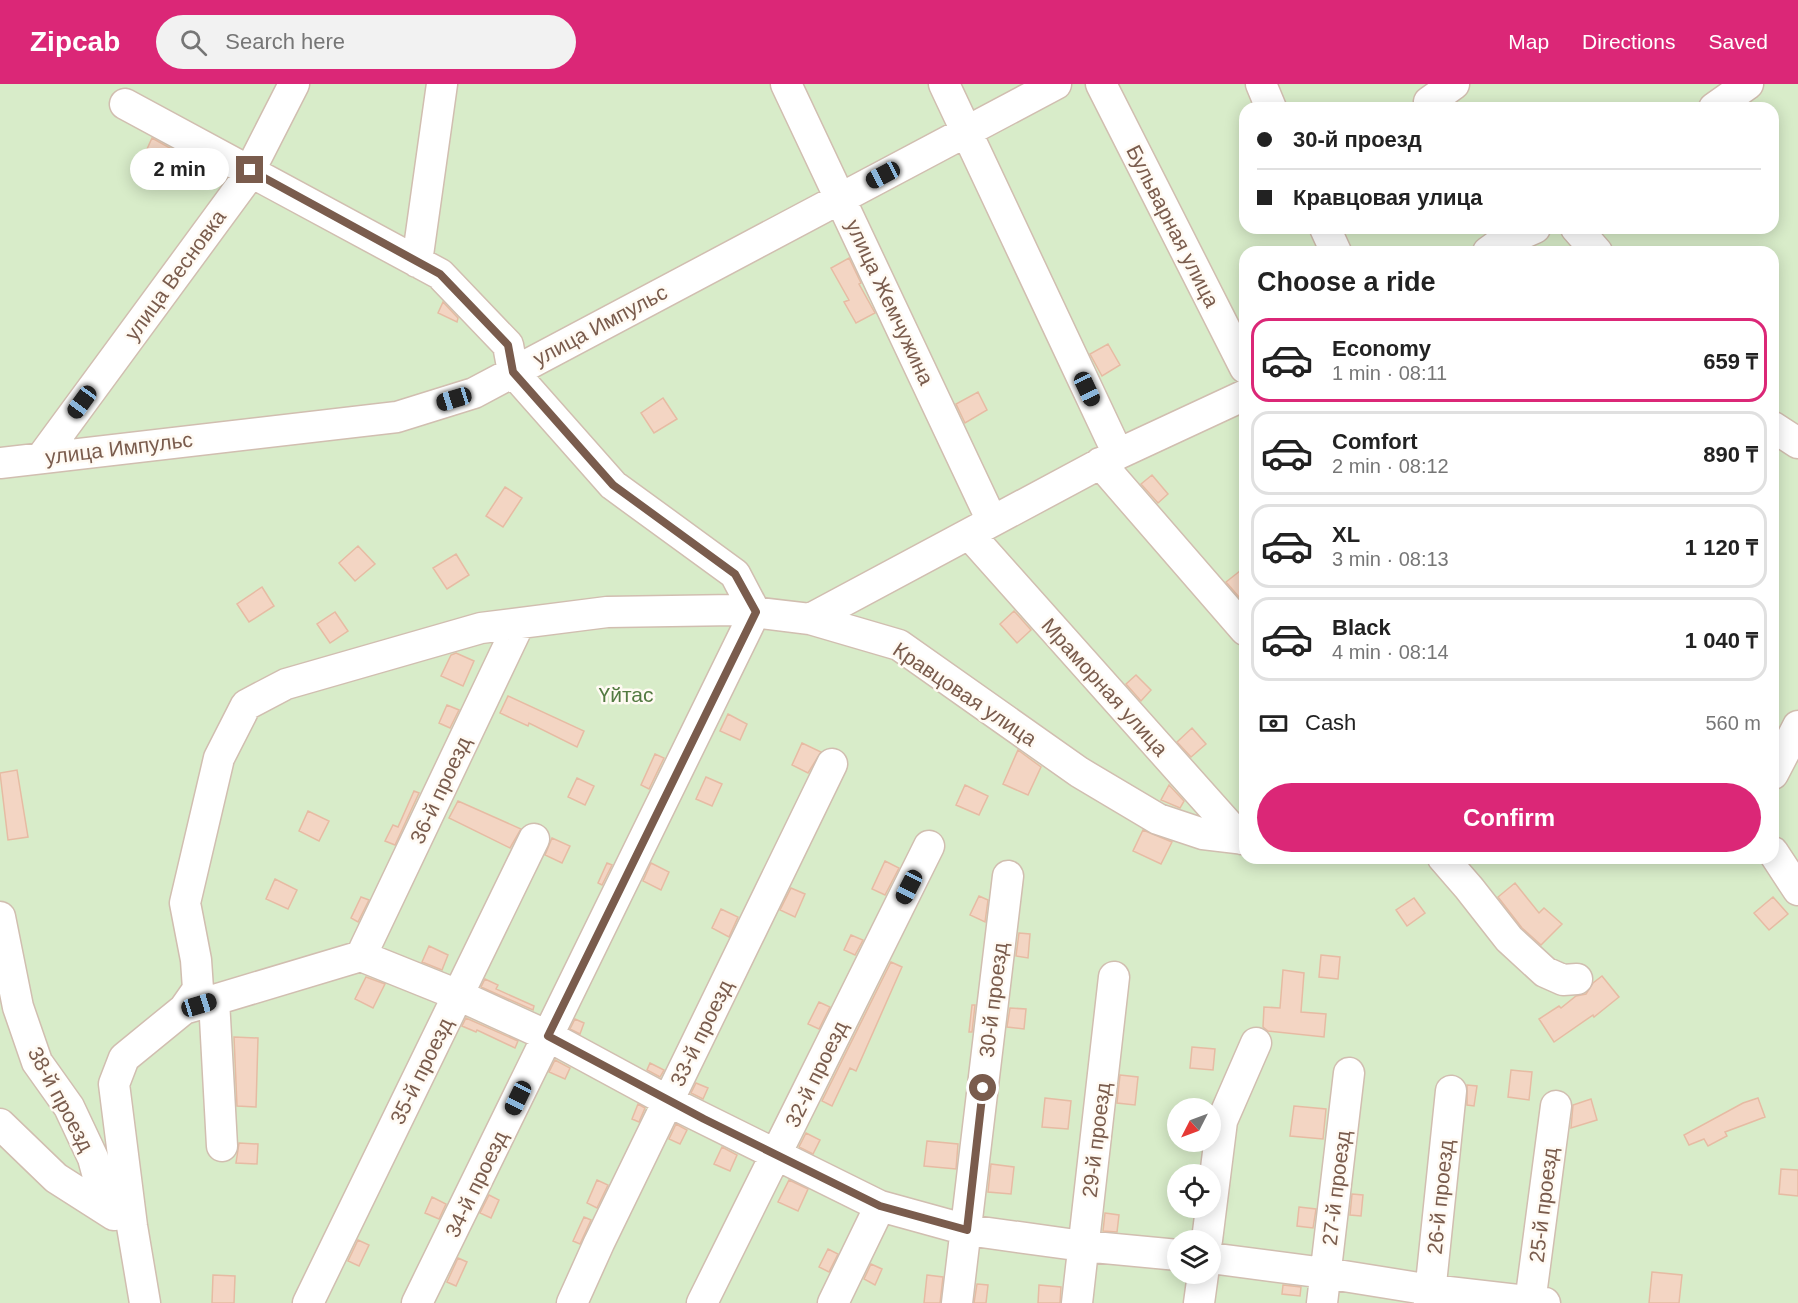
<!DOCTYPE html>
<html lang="en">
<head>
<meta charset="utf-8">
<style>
	:root { --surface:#fff; --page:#f2f2f2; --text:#222; --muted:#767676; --line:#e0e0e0; --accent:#db2777 }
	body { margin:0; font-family:Arial,sans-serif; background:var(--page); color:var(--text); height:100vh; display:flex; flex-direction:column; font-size:22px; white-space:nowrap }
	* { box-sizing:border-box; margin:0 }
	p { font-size:20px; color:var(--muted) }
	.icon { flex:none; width:33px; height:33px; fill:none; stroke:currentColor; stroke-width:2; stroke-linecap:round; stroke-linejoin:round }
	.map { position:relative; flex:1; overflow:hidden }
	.sheet { position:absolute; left:1239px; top:162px; width:540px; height:618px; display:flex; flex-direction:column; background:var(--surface); border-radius:18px; box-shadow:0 3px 15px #0003 }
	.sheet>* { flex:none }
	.top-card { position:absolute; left:1239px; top:18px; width:540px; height:132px; border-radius:18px; box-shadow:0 3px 15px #0003; display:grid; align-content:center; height:132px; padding:0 18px; background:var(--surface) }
	.needle { width:39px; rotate:228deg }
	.fabs { position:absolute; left:1167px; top:1014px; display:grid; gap:12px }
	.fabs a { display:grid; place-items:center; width:54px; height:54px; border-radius:50%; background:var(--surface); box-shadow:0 3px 15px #0003; font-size:30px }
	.end { position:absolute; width:27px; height:27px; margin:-14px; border:8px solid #7a5c4d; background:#fff; box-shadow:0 0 0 3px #fff }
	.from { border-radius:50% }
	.bubble { position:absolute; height:42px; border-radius:21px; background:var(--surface); box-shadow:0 3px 15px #0003; font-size:20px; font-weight:700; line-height:42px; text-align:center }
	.car { position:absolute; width:18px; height:36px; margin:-18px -9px; border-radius:8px; box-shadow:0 0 4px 2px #0007; background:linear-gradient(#222 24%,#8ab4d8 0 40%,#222 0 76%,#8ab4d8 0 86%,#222 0) }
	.top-card b { display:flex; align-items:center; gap:21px; height:57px; font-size:22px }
	.top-card b+b { border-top:2px solid var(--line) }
	.top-card i { width:15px; height:15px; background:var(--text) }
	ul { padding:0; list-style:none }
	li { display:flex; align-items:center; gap:18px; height:84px; margin:0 12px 9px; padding:0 6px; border:3px solid var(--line); border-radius:18px }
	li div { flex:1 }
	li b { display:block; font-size:22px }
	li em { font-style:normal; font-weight:700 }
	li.selected { border-color:var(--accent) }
	li>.icon { width:54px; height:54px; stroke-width:1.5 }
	h2 { padding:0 18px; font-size:27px; line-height:72px }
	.pay { display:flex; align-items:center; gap:15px; height:66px; padding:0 18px; font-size:22px }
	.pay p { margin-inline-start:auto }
	.primary-button { display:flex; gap:12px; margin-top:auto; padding:12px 18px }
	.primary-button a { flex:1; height:69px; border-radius:36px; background:var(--accent); color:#fff; font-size:24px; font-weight:700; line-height:69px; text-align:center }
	header { display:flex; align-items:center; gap:36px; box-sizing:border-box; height:84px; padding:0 30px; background:var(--accent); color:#fff }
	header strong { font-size:28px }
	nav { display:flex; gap:33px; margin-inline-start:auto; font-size:21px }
	.search { width:420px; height:54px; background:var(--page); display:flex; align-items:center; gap:15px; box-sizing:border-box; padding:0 21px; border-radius:33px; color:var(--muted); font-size:22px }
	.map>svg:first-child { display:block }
	.green { fill:#d8ecc9; fill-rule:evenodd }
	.building { fill:#f3d5c3; stroke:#e6bba3; stroke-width:1.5 }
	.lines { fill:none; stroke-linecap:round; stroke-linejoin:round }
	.minor-casing { stroke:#d1beb0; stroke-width:33 }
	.minor { stroke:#fff; stroke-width:30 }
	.route { stroke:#7a5c4d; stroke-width:8 }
	.labels { text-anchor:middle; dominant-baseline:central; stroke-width:5; stroke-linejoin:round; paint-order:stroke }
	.street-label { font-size:21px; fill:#7a5c4d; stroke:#fffaf3 }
	.park-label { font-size:21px; fill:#537a41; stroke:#fffaf3 }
</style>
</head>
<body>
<header>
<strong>Zipcab</strong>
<div class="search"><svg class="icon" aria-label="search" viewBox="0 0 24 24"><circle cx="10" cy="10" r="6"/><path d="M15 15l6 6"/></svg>Search here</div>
<nav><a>Map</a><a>Directions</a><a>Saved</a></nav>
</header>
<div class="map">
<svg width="1798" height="1219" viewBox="0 0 1798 1219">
	<rect width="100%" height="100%" fill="#fdf6ec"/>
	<path class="green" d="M0,0H1798V1219H0ZM1245,24H1773V144H1245ZM1245,168H1773V774H1245ZM1178,1024H1210V1058H1178ZM1178,1090H1210V1124H1178ZM1178,1156H1210V1190H1178Z"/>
	<path class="building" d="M152,54L170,64L160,83L143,74Z
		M849,174L861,199L859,200L875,229L856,239L844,218L849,216L831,184Z
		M443,218L458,234L457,238L438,229Z
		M1108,260L1120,281L1102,292L1090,270Z
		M978,308L987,326L965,339L956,320Z
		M663,314L677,335L654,349L641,329Z
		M1152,391L1168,410L1158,419L1141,400Z
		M505,403L522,414L503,443L486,432Z
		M358,462L375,480L355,497L339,479Z
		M456,470L469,491L447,505L433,484Z
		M1245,483V520L1226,498Z
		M262,503L274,522L249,538L237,520Z
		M1014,527L1031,546L1017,559L1000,540Z
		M335,528L348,547L330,559L317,540Z
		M456,569L474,577L463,602L441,592L451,571Z
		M1136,591L1151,606L1141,617L1126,600Z
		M508,612L584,647L577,663L529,639L528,642L500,629Z
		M447,621L459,626L450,644L439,639Z
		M728,630L747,640L740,656L720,647Z
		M1192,644L1206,660L1191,673L1177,658Z
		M802,659L821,668L808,689L792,681Z
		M1018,666L1041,683L1028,711L1003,700Z
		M655,670L664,674L649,705L641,701Z
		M17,686L28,753L8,756L0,689Z
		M706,693L722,700L712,722L696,715Z
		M577,694L594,702L585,721L568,713Z
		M965,701L988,712L979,731L956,721Z
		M1169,701L1184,717L1180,724L1161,716Z
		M414,707L419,709L395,761L385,757L393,741L398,743Z
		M458,717L521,745L510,764L449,734Z
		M308,727L329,737L319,757L299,747Z
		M1143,746L1172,758L1161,780L1133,767Z
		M552,754L570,762L562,779L545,771Z
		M885,777L899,784L885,811L872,805Z
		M607,779L612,781L602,801L598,799Z
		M651,779L669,788L661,806L643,797Z
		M275,795L297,806L288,825L266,815Z
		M1515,799L1539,829L1544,824L1562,840L1541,861L1522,844L1498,813Z
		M791,804L805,810L795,833L780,826Z
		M979,812L988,816L985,838L970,831Z
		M361,813L369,816L358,838L351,834Z
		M1773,813L1788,830L1769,846L1754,829Z
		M1414,814L1425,829L1407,842L1396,826Z
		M721,825L738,833L729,853L712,844Z
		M1019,849L1030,850L1028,874L1016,872Z
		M851,851L863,856L855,871L844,866Z
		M429,862L448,871L442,886L422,878Z
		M1321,871L1340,873L1338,895L1319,893Z
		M891,878L902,883L856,987L850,984L832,1022L822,1017Z
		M1283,886L1304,889L1301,928L1326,930L1324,953L1268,947L1263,943L1264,923L1280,924Z
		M1602,892L1619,913L1594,933L1593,931L1554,958L1539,935L1559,922L1561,924L1576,912L1586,910L1593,899Z
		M366,893L385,900L373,924L355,915Z
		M485,895L498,901L496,905L534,922L533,926L481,903Z
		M819,918L830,923L819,945L808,940Z
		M972,921H975L972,948H969Z
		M1010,924L1026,925L1024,945L1007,943Z
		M466,934L518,957L515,964L477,946L476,948L462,942Z
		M575,935L584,939L580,950L570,945Z
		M234,953L258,954L256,1023L237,1022Z
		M1192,963L1215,965L1213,986L1190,984Z
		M555,976L570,984L565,995L549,988Z
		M650,979L664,986L660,993L647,986Z
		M1511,986L1532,988L1529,1016L1508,1013Z
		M1120,991L1138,993L1135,1021L1117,1019Z
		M696,999L708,1004L703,1015L691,1009Z
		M1467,1001L1477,1002L1474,1022L1467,1021Z
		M1045,1014L1071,1017L1068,1045L1042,1043Z
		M1758,1014L1765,1033L1725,1048L1727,1052L1708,1062L1704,1055L1689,1061L1684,1051L1743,1019Z
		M1591,1015L1597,1036L1571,1044L1573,1021Z
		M638,1020L645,1024L639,1038L632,1035Z
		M1294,1022L1326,1025L1323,1055L1290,1052Z
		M676,1040L687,1046L680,1060L669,1055Z
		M806,1049L820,1056L813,1070L799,1063Z
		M927,1057L958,1060L956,1085L924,1082Z
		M239,1059L258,1060L257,1080L236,1079Z
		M722,1063L737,1071L730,1087L714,1080Z
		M991,1080L1014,1083L1011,1110L988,1108Z
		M1781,1085L1798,1086V1112L1779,1110Z
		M597,1096L608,1101L597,1124L587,1119Z
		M789,1096L808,1105L798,1127L778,1118Z
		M1352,1110L1363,1111L1361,1132L1350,1131Z
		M489,1111L499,1116L491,1134L480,1129Z
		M432,1113L446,1120L439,1135L425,1129Z
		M1299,1123L1316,1125L1313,1144L1297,1142Z
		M1105,1129L1119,1131L1117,1148L1103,1147Z
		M584,1133L591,1136L580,1160L573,1157Z
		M358,1156L369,1161L359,1182L348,1177Z
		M828,1165L838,1170L829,1188L819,1183Z
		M458,1174L467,1178L456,1202L447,1198Z
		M871,1180L882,1185L875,1201L864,1195Z
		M1652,1188L1682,1191L1679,1219H1649Z
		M213,1191L235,1192L234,1219H212Z
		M927,1191L943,1193L940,1219H924Z
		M977,1200L988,1201L986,1219H974Z
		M1039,1201L1061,1203L1060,1219H1038Z
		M1283,1201L1301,1203L1300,1212L1282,1210Z"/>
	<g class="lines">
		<g class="minor-casing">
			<path id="minor" d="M786,0L992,437
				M944,0L1118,370
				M1101,0L1245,284
				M1261,0L1271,24
				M1429,18L1454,0
				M125,20L440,190L508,261L513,288L613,401L735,490L755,528L417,1219
				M1714,24L1748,0
				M1325,144L1336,168
				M1576,144L1597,168
				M1488,168L1499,160L1535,144
				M417,178L442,0
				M1773,343L1798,359
				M42,373L244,98L294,0
				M0,379L397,333L474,309L1056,0
				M1100,379L1245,546
				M969,450L1241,755
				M810,535L899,561L1079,688L1158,735L1203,750L1245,755
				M1773,690L1798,642
				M1773,768L1798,806
				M1443,774L1469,804L1509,855L1545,888L1563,896L1577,895
				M0,833L18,923L37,978L69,1023L93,1074L107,1126
				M361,872L519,540
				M214,916L222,1062
				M184,925L361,872L458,911L548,952L668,1017L880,1122L967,1146L1083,1162L1178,1171
				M0,1040L56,1094L114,1131
				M1207,1156L1222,1037L1256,959
				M1210,1174L1325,1189L1431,1206L1545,1219
				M145,1219L132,1142L114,1000L124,974L184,925L198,905L196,876L185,819L219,674L246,621L286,600L481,544L607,528L735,526L810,535L1118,370L1245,311
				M308,1219L534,755
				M572,1219L599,1159L832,680
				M702,1219L929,762
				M833,1219L880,1122
				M957,1219L1008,792
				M1077,1219L1114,893
				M1199,1219L1203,1190
				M1322,1219L1349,989
				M1429,1219L1451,1007
				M1530,1219L1556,1022"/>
		</g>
		<use href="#minor" class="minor"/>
	</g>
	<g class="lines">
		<path class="route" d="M250,86L440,190L508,261L513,288L613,401L735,490L756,528L548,952L704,1035L880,1122L967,1146L983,1004"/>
	</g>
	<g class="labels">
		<g class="street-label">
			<text transform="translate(1173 142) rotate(63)">Бульварная улица</text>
			<text transform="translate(175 191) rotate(-54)">улица Весновка</text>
			<text transform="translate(890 218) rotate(65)">улица Жемчужина</text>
			<text transform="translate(600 241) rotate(-28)">улица Импульс</text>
			<text transform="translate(119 364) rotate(-7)">улица Импульс</text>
			<text transform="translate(1105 603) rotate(48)">Мраморная улица</text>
			<text transform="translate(965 610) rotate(34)">Кравцовая улица</text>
			<text transform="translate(440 706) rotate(-65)">36-й проезд</text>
			<text transform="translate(993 916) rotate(-83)">30-й проезд</text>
			<text transform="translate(701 949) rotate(-64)">33-й проезд</text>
			<text transform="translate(421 987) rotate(-64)">35-й проезд</text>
			<text transform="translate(816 990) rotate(-64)">32-й проезд</text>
			<text transform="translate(61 1015) rotate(62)">38-й проезд</text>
			<text transform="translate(1096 1056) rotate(-83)">29-й проезд</text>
			<text transform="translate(476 1100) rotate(-64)">34-й проезд</text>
			<text transform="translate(1336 1104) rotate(-83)">27-й проезд</text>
			<text transform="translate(1440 1113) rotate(-84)">26-й проезд</text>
			<text transform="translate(1543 1121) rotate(-83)">25-й проезд</text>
		</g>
		<g class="park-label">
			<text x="626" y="610">Үйтас</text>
		</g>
	</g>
</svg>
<div class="fabs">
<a><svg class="needle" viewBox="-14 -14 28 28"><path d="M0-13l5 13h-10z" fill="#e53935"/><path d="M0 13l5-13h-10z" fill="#767676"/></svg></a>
<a><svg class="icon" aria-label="locate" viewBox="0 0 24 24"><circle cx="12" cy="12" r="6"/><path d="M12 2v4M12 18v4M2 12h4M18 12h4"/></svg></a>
<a><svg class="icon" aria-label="layers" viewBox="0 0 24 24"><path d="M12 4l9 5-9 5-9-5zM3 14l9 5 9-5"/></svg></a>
</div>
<i class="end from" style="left:983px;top:1004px"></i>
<i class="end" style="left:250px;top:86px"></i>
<div class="bubble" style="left:130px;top:64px;width:99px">2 min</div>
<i class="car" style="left:883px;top:91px;rotate:242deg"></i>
<i class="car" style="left:1087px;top:305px;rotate:155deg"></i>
<i class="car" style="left:454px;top:315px;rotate:253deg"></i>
<i class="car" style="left:82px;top:318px;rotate:216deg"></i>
<i class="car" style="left:909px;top:803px;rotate:207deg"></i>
<i class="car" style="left:199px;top:921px;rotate:73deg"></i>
<i class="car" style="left:518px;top:1014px;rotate:206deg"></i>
<div class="top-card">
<b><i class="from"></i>30-й проезд</b>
<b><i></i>Кравцовая улица</b>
</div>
<section class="sheet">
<h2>Choose a ride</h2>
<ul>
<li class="selected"><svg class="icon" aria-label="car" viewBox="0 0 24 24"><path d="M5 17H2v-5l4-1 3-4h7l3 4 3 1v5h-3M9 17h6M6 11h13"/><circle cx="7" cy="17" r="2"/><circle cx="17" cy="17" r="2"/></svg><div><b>Economy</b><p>1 min · 08:11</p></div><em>659 ₸</em></li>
<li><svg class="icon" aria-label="car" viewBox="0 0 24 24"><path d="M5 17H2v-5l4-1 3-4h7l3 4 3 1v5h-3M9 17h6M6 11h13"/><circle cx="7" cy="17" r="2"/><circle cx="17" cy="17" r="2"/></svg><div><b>Comfort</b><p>2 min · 08:12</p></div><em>890 ₸</em></li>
<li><svg class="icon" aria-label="car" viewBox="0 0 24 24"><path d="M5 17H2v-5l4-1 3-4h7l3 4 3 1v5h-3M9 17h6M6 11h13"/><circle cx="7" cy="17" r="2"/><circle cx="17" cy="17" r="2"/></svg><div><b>XL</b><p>3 min · 08:13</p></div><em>1 120 ₸</em></li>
<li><svg class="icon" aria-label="car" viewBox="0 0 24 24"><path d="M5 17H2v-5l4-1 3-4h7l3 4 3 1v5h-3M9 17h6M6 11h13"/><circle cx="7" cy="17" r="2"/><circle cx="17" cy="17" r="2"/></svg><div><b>Black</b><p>4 min · 08:14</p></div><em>1 040 ₸</em></li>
</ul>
<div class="pay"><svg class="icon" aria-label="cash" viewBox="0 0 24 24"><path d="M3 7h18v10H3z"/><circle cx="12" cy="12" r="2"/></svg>Cash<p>560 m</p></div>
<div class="primary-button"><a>Confirm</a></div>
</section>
</div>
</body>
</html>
